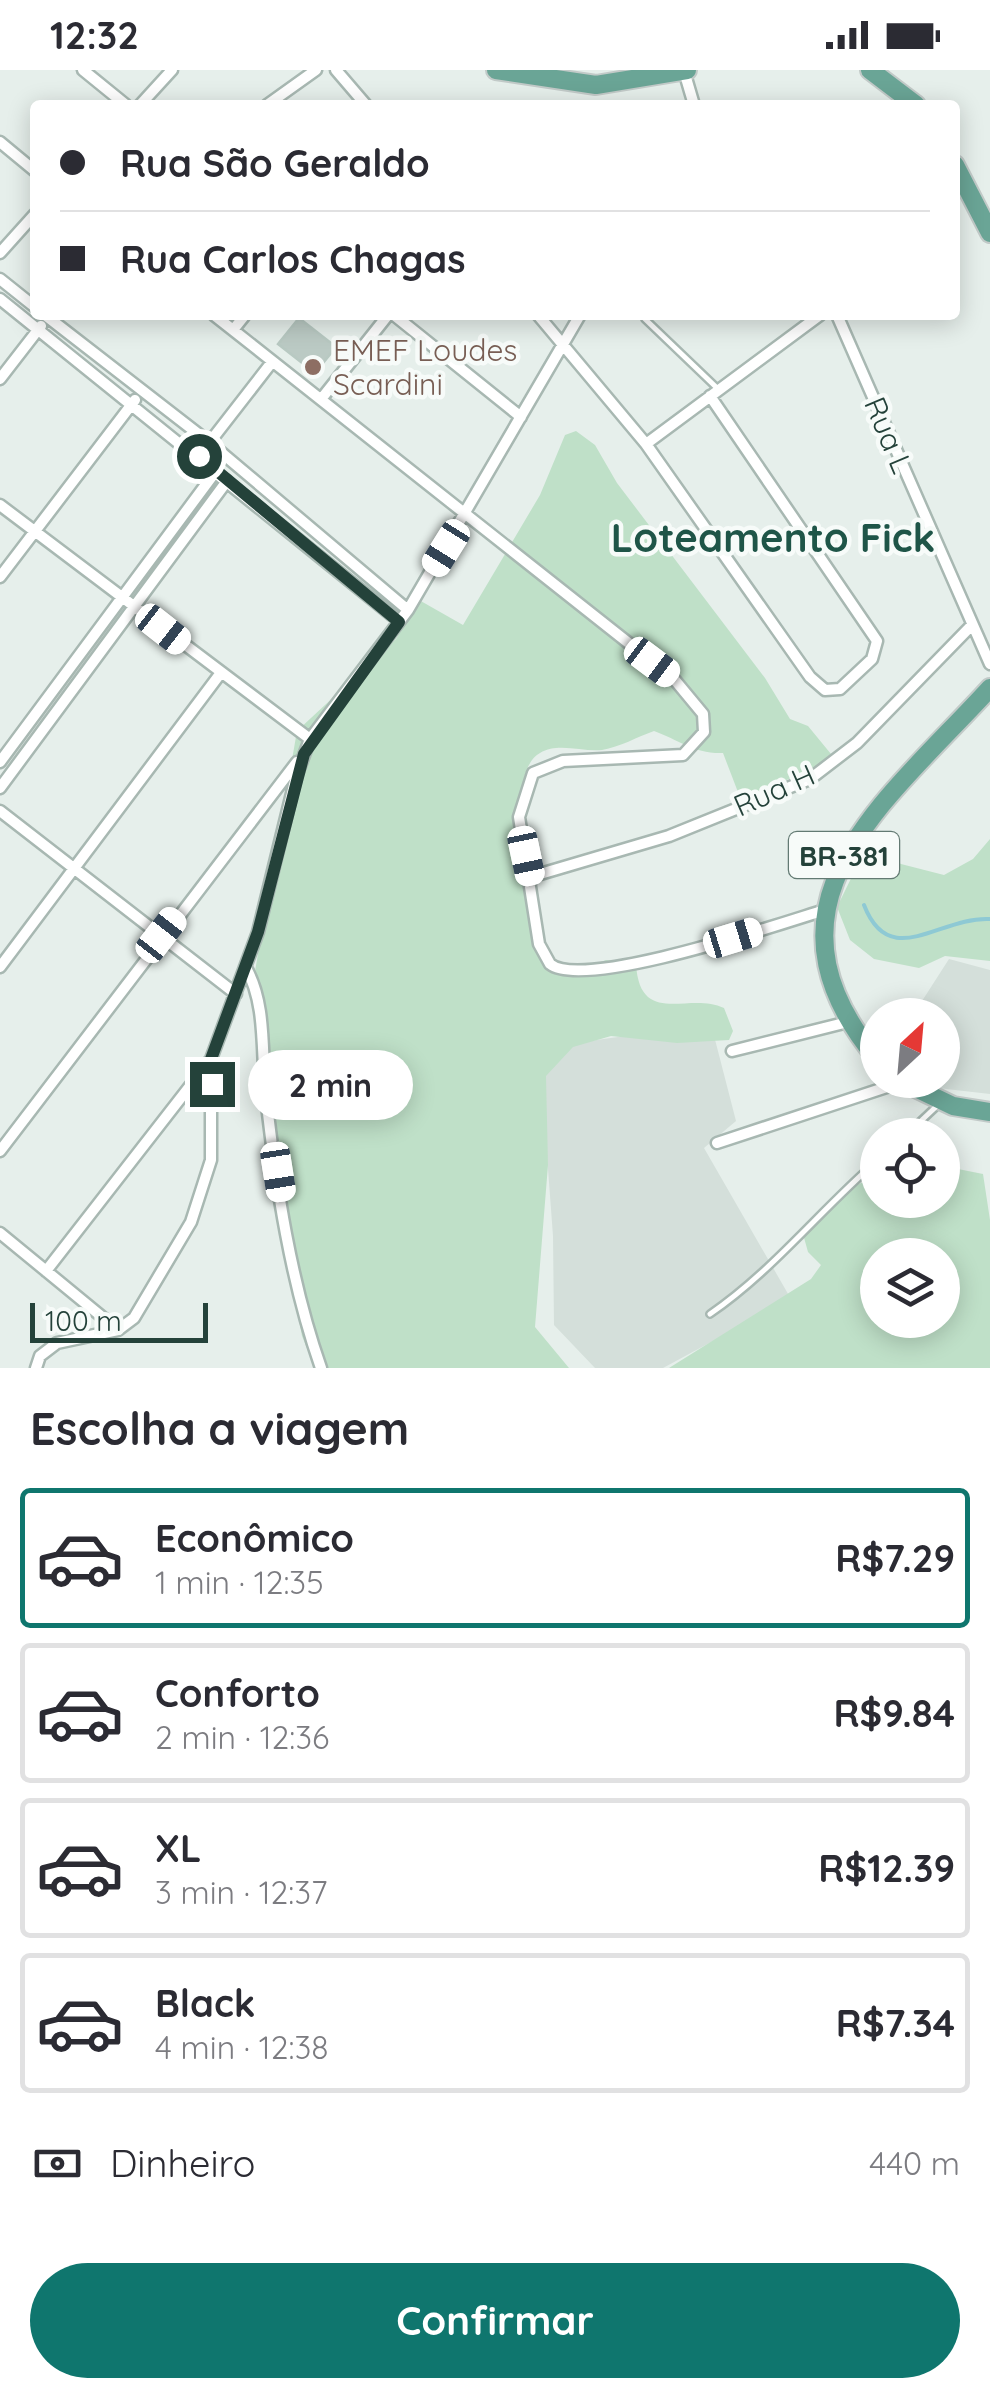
<!DOCTYPE html>
<html lang="pt">
<head>
<meta charset="utf-8">
<style>
	:root { --surface:#fff; --page:#f2f2f3; --text:#2b2b33; --muted:#7c7c81; --line:#e1e1e2; --accent:#0f766e }
	body { margin:0; font-family:Quicksand,sans-serif; background:var(--page); color:var(--text); height:100vh; display:flex; flex-direction:column; font-size:38px; white-space:nowrap }
	* { box-sizing:border-box; margin:0 }
	p { font-size:32px; color:var(--muted) }
	.icon { flex:none; width:55px; height:55px; fill:none; stroke:currentColor; stroke-width:2; stroke-linecap:round; stroke-linejoin:round }
	.map { position:relative; height:1298px; overflow:hidden }
	.sheet { display:flex; flex-direction:column; background:var(--surface); flex:1 }
	.sheet>* { flex:none }
	.guide { position:absolute; left:30px; top:30px; width:930px; height:220px; border-radius:10px; box-shadow:0 5px 25px #0003; display:grid; align-content:center; height:220px; padding:0 30px; background:var(--surface) }
	.needle { width:65px; rotate:26deg }
	.buttons { position:absolute; left:860px; top:928px; display:grid; gap:20px }
	.buttons a { display:grid; place-items:center; width:100px; height:100px; border-radius:50%; background:var(--surface); box-shadow:0 5px 25px #0003; font-size:50px }
	.scale { position:absolute; left:30px; bottom:25px; width:178px; box-sizing:border-box; padding-left:10px; border:5px solid #24423a; border-top:0; font-size:28px; line-height:35px; white-space:nowrap; color:#24423a; -webkit-text-stroke:8px #f7fbf9; paint-order:stroke }
	.end { position:absolute; width:45px; height:45px; margin:-22px; border:12px solid #24423a; background:#fff; box-shadow:0 0 0 5px #fff }
	.from { border-radius:50% }
	.bubble { position:absolute; height:70px; border-radius:35px; background:var(--surface); box-shadow:0 5px 25px #0003; font-size:32px; font-weight:700; line-height:70px; text-align:center }
	.car { position:absolute; width:30px; height:60px; margin:-30px -15px; border-radius:12px; box-shadow:0 0 8px 2px #0007; background:linear-gradient(#fff 24%,#345 0 40%,#fff 0 76%,#345 0 86%,#fff 0) }
	.guide b { display:flex; align-items:center; gap:35px; height:95px; font-size:38px }
	.guide b+b { border-top:2px solid var(--line) }
	.guide i { width:25px; height:25px; background:var(--text) }
	ul { padding:0; list-style:none }
	li { display:flex; align-items:center; gap:30px; height:140px; margin:0 20px 15px; padding:0 10px; border:5px solid var(--line); border-radius:10px }
	li div { flex:1 }
	li b { display:block; font-size:38px }
	li em { font-style:normal; font-weight:700 }
	li.selected { border-color:var(--accent) }
	li>.icon { width:90px; height:90px; stroke-width:1.5 }
	h2 { padding:0 30px; font-size:45px; line-height:120px }
	.pay { display:flex; align-items:center; gap:25px; height:110px; padding:0 30px; font-size:38px }
	.pay p { margin-inline-start:auto }
	.action { display:flex; gap:20px; margin-top:auto; padding:20px 30px }
	.action a { flex:1; height:115px; border-radius:60px; background:var(--accent); color:#fff; font-size:40px; font-weight:700; line-height:115px; text-align:center }
	.status { display:flex; justify-content:space-between; align-items:center; height:70px; padding:0 50px; background:var(--surface); direction:ltr }
	.status svg { height:28px; fill:currentColor }
	.map>svg:first-child { display:block }
	.built { fill:#d4dfda }
	.green { fill:#bfe0c8; fill-rule:evenodd }
	.lines { fill:none; stroke-linecap:round; stroke-linejoin:round }
	.stream { stroke:#8ec9d4; stroke-width:4 }
	.building { fill:#bbcac4; stroke:#b8c9c2; stroke-width:2.5 }
	.service-casing { stroke:#a8b8b2; stroke-width:10 }
	.minor-casing { stroke:#a8b8b2; stroke-width:15 }
	.primary-casing { stroke:#c2cac8; stroke-width:22 }
	.service { stroke:#fff; stroke-width:5 }
	.minor { stroke:#fff; stroke-width:10 }
	.primary { stroke:#6aa596; stroke-width:18 }
	.route { stroke:#24423a; stroke-width:12 }
	.education-dot { fill:#8d6e63; stroke:#f7fbf9; stroke-width:4 }
	.labels { text-anchor:middle; dominant-baseline:central; stroke-width:9; stroke-linejoin:round; paint-order:stroke }
	.shield { fill:#f7fbf9; stroke:#637a73; stroke-width:2.5 }
	.shield-label { font-size:28px; font-weight:bold; fill:#24423a }
	.education-label { font-size:30px; fill:#785e54; stroke:#f7fbf9; text-anchor:start }
	.street-label { font-size:30px; fill:#24423a; stroke:#f7fbf9 }
	.district-label { font-size:40px; font-weight:bold; fill:#1f5548; stroke:#f7fbf9 }
</style>
</head>
<body>
<div class="status"><b>12:32</b><svg viewBox="0 0 49 12"><path d="M0 12V9h3v3zM5 12V6h3v6zM10 12V3h3v9zM15 12V0h3v12zM26 1h20v11H26zM47 4h2v5h-2z"/></svg></div>
<div class="map">
<svg width="990" height="1298" viewBox="0 0 990 1298">
	<rect width="100%" height="100%" fill="#e6efeb"/>
	<path class="built" d="M949,889L990,900V1024L929,1017L918,1010H942V945H913Z
		M711,954L736,1051L704,1078L791,1229L663,1298H595L554,1255L553,1166L539,978Z"/>
	<path class="green" d="M576,361L595,375L617,413L765,608L790,649L808,656L831,684L814,698L741,730L723,683C694,684 679,670 654,661C637,667 620,677 602,680C582,682 558,672 540,683C499,706 535,847 542,887L578,900L606,890L636,894C640,958 689,921 724,938L733,961L729,970L677,973L611,966L573,977L546,1006L548,1095L535,1257L569,1298H315L302,1266L281,1155L251,924L297,661L396,569L419,530L463,555L540,425L565,365Z
		M990,769V891L945,886L919,898L874,889L850,870L837,837L867,776L901,794L944,805L973,789Z
		M943,1096L983,1104L990,1150V1298H669L811,1209L821,1195L808,1182L803,1164L847,1120L877,1105L878,1130H942ZM878,1185H942V1250H878Z"/>
	<g class="lines">
		<path class="stream" d="M864,835C890,902 940,846 990,849"/>
	</g>
	<path class="building" d="M299,248L336,277L315,303L278,274Z"/>
	<g class="lines">
		<g class="service-casing">
			<path id="service" d="M645,249L717,318
				M906,1065L940,1033
				M710,1244C774,1200 820,1140 878,1090"/>
		</g>
		<g class="minor-casing">
			<path id="minor" d="M83,0L126,35
				M336,0L366,35
				M684,1L694,35
				M140,35L172,0
				M267,35L316,0
				M0,72L35,101
				M0,183L35,144
				M0,209L35,237
				M0,229L399,551
				M45,245L210,373L408,540
				M214,245L674,609L703,644L704,662L683,685L563,691L533,703L519,747L539,874L550,894C583,921 779,854 825,840
				M394,245L521,347
				M538,245L646,374L810,607L825,620L840,619L872,589L877,571L710,326
				M837,245L990,594
				M233,260L245,245
				M0,309L41,256
				M322,328L388,245
				M646,374L820,245
				M199,386L272,292
				M0,435L310,669
				M0,507L135,330
				M0,692L216,401
				M0,718L227,411
				M0,741L236,924
				M530,807L669,766L810,709L857,673L972,555
				M0,897L220,604
				M246,898C267,935 261,984 266,1026C276,1116 291,1213 321,1298
				M732,981L848,952
				M717,1073L902,1012
				M0,1081L297,692
				M0,1163L118,1260
				M46,1201L211,989
				M36,1298L40,1286L57,1273L118,1260L134,1248L191,1152L211,1090V989L258,862L296,707L310,669L408,540L580,245"/>
		</g>
		<g class="primary-casing">
			<path id="primary" d="M496,0L596,15L687,0
				M870,0L916,35
				M955,95L990,163
				M878,990C746,833 886,732 990,618
				M899,1010L953,1036L990,1042"/>
		</g>
		<use href="#service" class="service"/>
		<use href="#minor" class="minor"/>
		<use href="#primary" class="primary"/>
	</g>
	<g class="lines">
		<path class="route" d="M199,386L399,552L304,684L258,862L211,989L212,1014"/>
	</g>
	<circle class="education-dot" cx="313" cy="297" r="10"/>
	<g class="labels">
		<rect class="shield" x="789" y="762" width="110" height="46" rx="8"/>
		<g class="shield-label">
			<text x="844" y="785">BR-381</text>
		</g>
		<g class="education-label">
			<text x="333" y="280">EMEF Loudes<tspan x="333" dy="34">Scardini</tspan></text>
		</g>
		<g class="street-label">
			<text transform="translate(889 365) rotate(67)">Rua L</text>
			<text transform="translate(774 720) rotate(-24)">Rua H</text>
		</g>
		<g class="district-label">
			<text x="773" y="467">Loteamento Fick</text>
		</g>
	</g>
</svg>
<div class="buttons">
<a><svg class="needle" viewBox="-14 -14 28 28"><path d="M0-13l5 13h-10z" fill="#e53935"/><path d="M0 13l5-13h-10z" fill="#7c7c81"/></svg></a>
<a><svg class="icon" aria-label="locate" viewBox="0 0 24 24"><circle cx="12" cy="12" r="6"/><path d="M12 2v4M12 18v4M2 12h4M18 12h4"/></svg></a>
<a><svg class="icon" aria-label="layers" viewBox="0 0 24 24"><path d="M12 4l9 5-9 5-9-5zM3 14l9 5 9-5"/></svg></a>
</div>
<div class="scale">100 m</div>
<i class="end from" style="left:199px;top:386px"></i>
<i class="end" style="left:212px;top:1014px"></i>
<div class="bubble" style="left:248px;top:980px;width:165px">2 min</div>
<i class="car" style="left:446px;top:478px;rotate:212deg"></i>
<i class="car" style="left:163px;top:559px;rotate:128deg"></i>
<i class="car" style="left:652px;top:592px;rotate:127deg"></i>
<i class="car" style="left:526px;top:786px;rotate:168deg"></i>
<i class="car" style="left:161px;top:865px;rotate:38deg"></i>
<i class="car" style="left:733px;top:868px;rotate:73deg"></i>
<i class="car" style="left:278px;top:1102px;rotate:171deg"></i>
<div class="guide">
<b><i class="from"></i>Rua São Geraldo</b>
<b><i></i>Rua Carlos Chagas</b>
</div>
</div>
<section class="sheet">
<h2>Escolha a viagem</h2>
<ul>
<li class="selected"><svg class="icon" aria-label="car" viewBox="0 0 24 24"><path d="M5 17H2v-5l4-1 3-4h7l3 4 3 1v5h-3M9 17h6M6 11h13"/><circle cx="7" cy="17" r="2"/><circle cx="17" cy="17" r="2"/></svg><div><b>Econômico</b><p>1 min · 12:35</p></div><em>R$7.29</em></li>
<li><svg class="icon" aria-label="car" viewBox="0 0 24 24"><path d="M5 17H2v-5l4-1 3-4h7l3 4 3 1v5h-3M9 17h6M6 11h13"/><circle cx="7" cy="17" r="2"/><circle cx="17" cy="17" r="2"/></svg><div><b>Conforto</b><p>2 min · 12:36</p></div><em>R$9.84</em></li>
<li><svg class="icon" aria-label="car" viewBox="0 0 24 24"><path d="M5 17H2v-5l4-1 3-4h7l3 4 3 1v5h-3M9 17h6M6 11h13"/><circle cx="7" cy="17" r="2"/><circle cx="17" cy="17" r="2"/></svg><div><b>XL</b><p>3 min · 12:37</p></div><em>R$12.39</em></li>
<li><svg class="icon" aria-label="car" viewBox="0 0 24 24"><path d="M5 17H2v-5l4-1 3-4h7l3 4 3 1v5h-3M9 17h6M6 11h13"/><circle cx="7" cy="17" r="2"/><circle cx="17" cy="17" r="2"/></svg><div><b>Black</b><p>4 min · 12:38</p></div><em>R$7.34</em></li>
</ul>
<div class="pay"><svg class="icon" aria-label="cash" viewBox="0 0 24 24"><path d="M3 7h18v10H3z"/><circle cx="12" cy="12" r="2"/></svg>Dinheiro<p>440 m</p></div>
<div class="action"><a>Confirmar</a></div>
</section>
</body>
</html>
